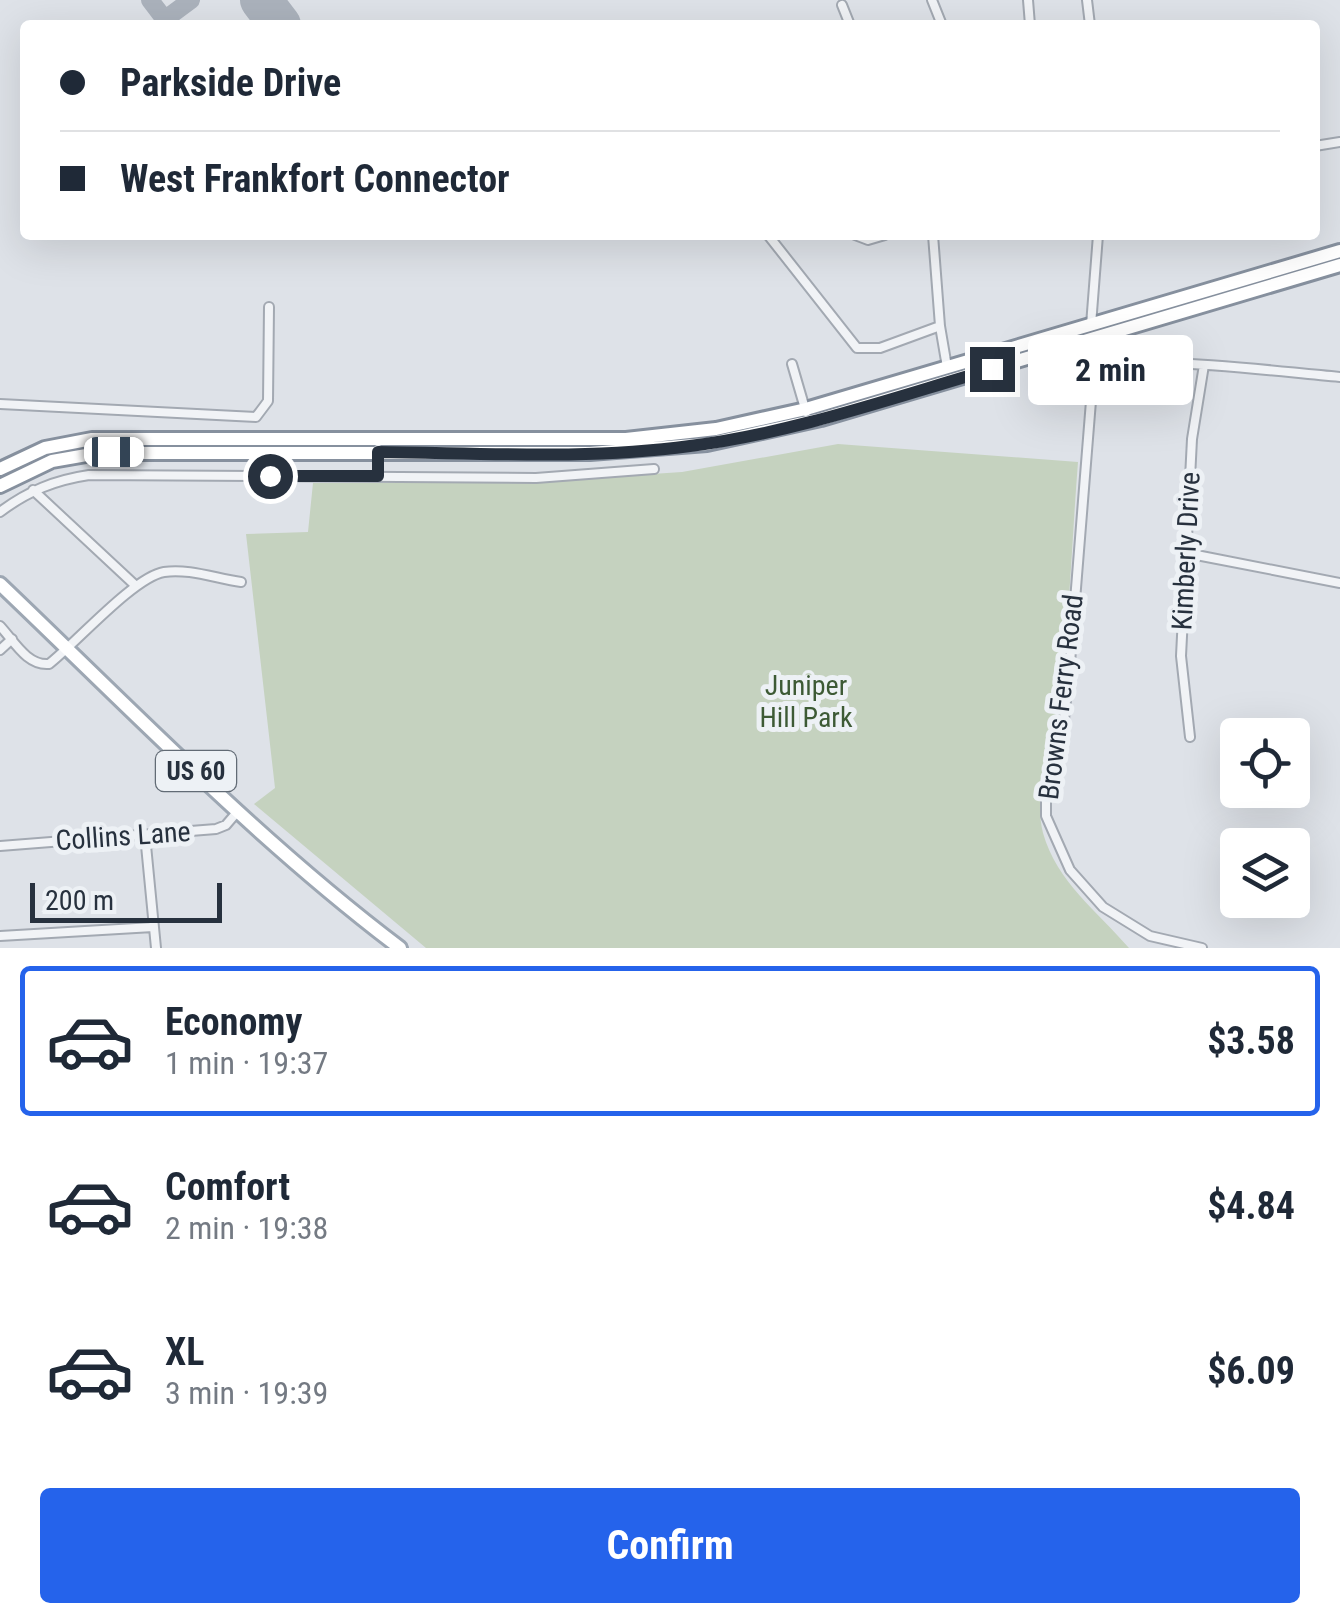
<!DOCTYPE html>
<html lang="en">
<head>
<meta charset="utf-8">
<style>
	:root { --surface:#fff; --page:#f2f2f3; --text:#1f2937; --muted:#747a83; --line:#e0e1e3; --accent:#2563eb }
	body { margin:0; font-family:"Roboto Condensed",sans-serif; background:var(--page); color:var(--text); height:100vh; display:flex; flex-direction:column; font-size:38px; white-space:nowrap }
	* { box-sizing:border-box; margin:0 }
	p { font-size:32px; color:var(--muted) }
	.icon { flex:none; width:55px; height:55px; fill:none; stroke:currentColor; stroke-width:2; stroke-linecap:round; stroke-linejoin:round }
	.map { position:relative; height:948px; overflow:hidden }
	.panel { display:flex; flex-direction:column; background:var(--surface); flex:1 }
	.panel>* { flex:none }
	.hud { position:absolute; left:20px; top:20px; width:1300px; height:220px; border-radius:10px; box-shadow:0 10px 40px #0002; display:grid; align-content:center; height:220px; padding:0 40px; background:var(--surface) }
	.tools { position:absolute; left:1220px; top:718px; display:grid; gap:20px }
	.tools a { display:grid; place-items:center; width:90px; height:90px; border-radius:10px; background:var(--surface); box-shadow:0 10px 40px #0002; font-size:50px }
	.scale { position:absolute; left:30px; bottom:25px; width:192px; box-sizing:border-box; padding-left:10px; border:5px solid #27313e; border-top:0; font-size:28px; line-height:35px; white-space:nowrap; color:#27313e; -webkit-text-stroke:8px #edf1f5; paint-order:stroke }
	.end { position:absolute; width:45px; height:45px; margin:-22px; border:12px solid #27313e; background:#fff; box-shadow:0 0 0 5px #fff }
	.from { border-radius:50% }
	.bubble { position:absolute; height:70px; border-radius:10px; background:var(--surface); box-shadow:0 10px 40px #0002; font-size:32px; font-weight:700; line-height:70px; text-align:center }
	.car { position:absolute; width:30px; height:60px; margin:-30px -15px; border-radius:12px; box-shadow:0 0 8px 2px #0007; background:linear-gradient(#fff 24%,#345 0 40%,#fff 0 76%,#345 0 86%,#fff 0) }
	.hud b { display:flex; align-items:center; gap:35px; height:95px; font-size:38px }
	.hud b+b { border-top:2px solid var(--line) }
	.hud i { width:25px; height:25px; background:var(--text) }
	ul { padding:18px 0 0; list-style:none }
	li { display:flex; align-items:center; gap:30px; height:150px; margin:0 20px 15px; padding:0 20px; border:5px solid transparent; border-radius:10px }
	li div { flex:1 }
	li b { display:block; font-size:38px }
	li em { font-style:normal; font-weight:700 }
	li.current { border-color:var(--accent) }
	li>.icon { width:90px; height:90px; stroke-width:1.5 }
	.button { display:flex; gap:20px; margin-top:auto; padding:20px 40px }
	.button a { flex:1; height:115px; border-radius:10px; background:var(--accent); color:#fff; font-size:40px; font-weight:700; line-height:115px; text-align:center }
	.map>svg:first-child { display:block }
	.green { fill:#c5d2bf }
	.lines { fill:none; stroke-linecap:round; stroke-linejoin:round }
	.taxiway { stroke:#abb2bc; stroke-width:18 }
	.runway { stroke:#abb2bc; stroke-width:42 }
	.minor-casing { stroke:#a3a9b2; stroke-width:12 }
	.primary-casing { stroke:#9da7b3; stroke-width:18 }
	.trunk-casing { stroke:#86909e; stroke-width:18 }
	.minor { stroke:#f1f3f6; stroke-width:8 }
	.primary { stroke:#fff; stroke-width:12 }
	.trunk { stroke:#fff; stroke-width:12 }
	.route { stroke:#27313e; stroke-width:12 }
	.labels { text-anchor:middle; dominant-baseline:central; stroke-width:10; stroke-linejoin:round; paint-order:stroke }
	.shield { fill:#edf1f5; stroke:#626b75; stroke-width:2.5 }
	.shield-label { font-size:25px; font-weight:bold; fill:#27313e }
	.street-label { font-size:28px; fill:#27313e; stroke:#edf1f5 }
	.park-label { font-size:28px; fill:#3d5a35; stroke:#edf1f5 }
</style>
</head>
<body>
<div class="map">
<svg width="1340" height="948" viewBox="0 0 1340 948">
	<rect width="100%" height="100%" fill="#dee2e8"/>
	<path class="green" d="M838,444L1078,462C1072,537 1070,614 1060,690C1054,734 1032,789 1043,833C1057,882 1097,911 1129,948H426L254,804L275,788L246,534L308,532L313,483H516L682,472Z"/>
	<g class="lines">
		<path class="taxiway" d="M150,0L169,25
			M164,20L191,0"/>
		<path class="runway" d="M261,0L280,25"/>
		<g class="minor-casing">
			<path id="minor" d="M932,0L942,25
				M1028,0L1030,25
				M1087,0L1090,25
				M842,5L850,25
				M1315,146L1340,142
				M768,235L857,348H880L940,326
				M855,235L868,240L885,235
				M933,235L940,326L947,367
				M1091,325L1098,235
				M1091,339V401L1070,663L1063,729L1046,794V816L1070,870L1103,907L1150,936L1202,948
				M792,364L806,412
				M1041,370C1140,353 1241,368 1340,377
				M0,404L256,417L268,401L269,307
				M378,449V477
				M33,490L136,586
				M0,512C28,491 55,480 89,475L536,478L654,469
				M1186,553L1340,583
				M0,626C14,641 27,666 49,664C76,643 134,577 164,572C189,568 217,579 241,582
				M0,650L12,639
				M1190,737L1181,656L1192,439L1204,365
				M145,835L156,948
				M0,846L216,829L226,825L238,811
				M0,936L153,927"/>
		</g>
		<g class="primary-casing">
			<path id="primary" d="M0,584C130,708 257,840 400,948"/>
		</g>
		<g class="trunk-casing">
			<path id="trunk" d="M0,469L45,448L92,439H626L716,429L806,409L1340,251
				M0,486L52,461L98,453H590L707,444L821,419L1340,265"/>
		</g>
		<use href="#minor" class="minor"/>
		<use href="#primary" class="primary"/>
		<use href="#trunk" class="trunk"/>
	</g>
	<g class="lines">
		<path class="route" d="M270,476H378V452C481,453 587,460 690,446C793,433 892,398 992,369"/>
	</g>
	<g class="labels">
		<rect class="shield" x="156" y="751" width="80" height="40" rx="8"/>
		<g class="shield-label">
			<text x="196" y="771">US 60</text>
		</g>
		<g class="street-label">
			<text transform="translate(1186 551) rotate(-87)">Kimberly Drive</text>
			<text transform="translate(1061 697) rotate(-83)">Browns Ferry Road</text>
			<text transform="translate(123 836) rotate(-4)">Collins Lane</text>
		</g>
		<g class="park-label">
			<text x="806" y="685">Juniper<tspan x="806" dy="32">Hill Park</tspan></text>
		</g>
	</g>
</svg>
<div class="tools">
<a><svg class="icon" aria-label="locate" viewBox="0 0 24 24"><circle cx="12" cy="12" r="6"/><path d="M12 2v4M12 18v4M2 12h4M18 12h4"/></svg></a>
<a><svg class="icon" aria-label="layers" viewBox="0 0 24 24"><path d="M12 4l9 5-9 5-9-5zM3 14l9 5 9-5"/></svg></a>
</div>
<div class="scale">200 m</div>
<i class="end from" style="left:270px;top:476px"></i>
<i class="end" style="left:992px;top:369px"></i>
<div class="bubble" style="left:1028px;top:335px;width:165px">2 min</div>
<i class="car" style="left:114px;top:452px;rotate:90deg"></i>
<div class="hud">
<b><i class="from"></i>Parkside Drive</b>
<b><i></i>West Frankfort Connector</b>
</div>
</div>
<section class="panel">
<ul>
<li class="current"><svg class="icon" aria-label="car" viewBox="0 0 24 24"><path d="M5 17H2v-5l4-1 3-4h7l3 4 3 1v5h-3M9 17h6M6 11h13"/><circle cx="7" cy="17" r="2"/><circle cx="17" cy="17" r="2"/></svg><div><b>Economy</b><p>1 min · 19:37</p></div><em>$3.58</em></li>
<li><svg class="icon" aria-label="car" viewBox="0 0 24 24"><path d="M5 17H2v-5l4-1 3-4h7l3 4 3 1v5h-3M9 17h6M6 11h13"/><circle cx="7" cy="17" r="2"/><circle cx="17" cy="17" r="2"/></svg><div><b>Comfort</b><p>2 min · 19:38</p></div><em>$4.84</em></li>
<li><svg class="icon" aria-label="car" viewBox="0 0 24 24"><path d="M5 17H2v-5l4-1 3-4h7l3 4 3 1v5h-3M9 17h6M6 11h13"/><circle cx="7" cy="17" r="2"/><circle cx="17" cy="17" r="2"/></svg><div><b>XL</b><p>3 min · 19:39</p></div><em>$6.09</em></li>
</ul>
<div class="button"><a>Confirm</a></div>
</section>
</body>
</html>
